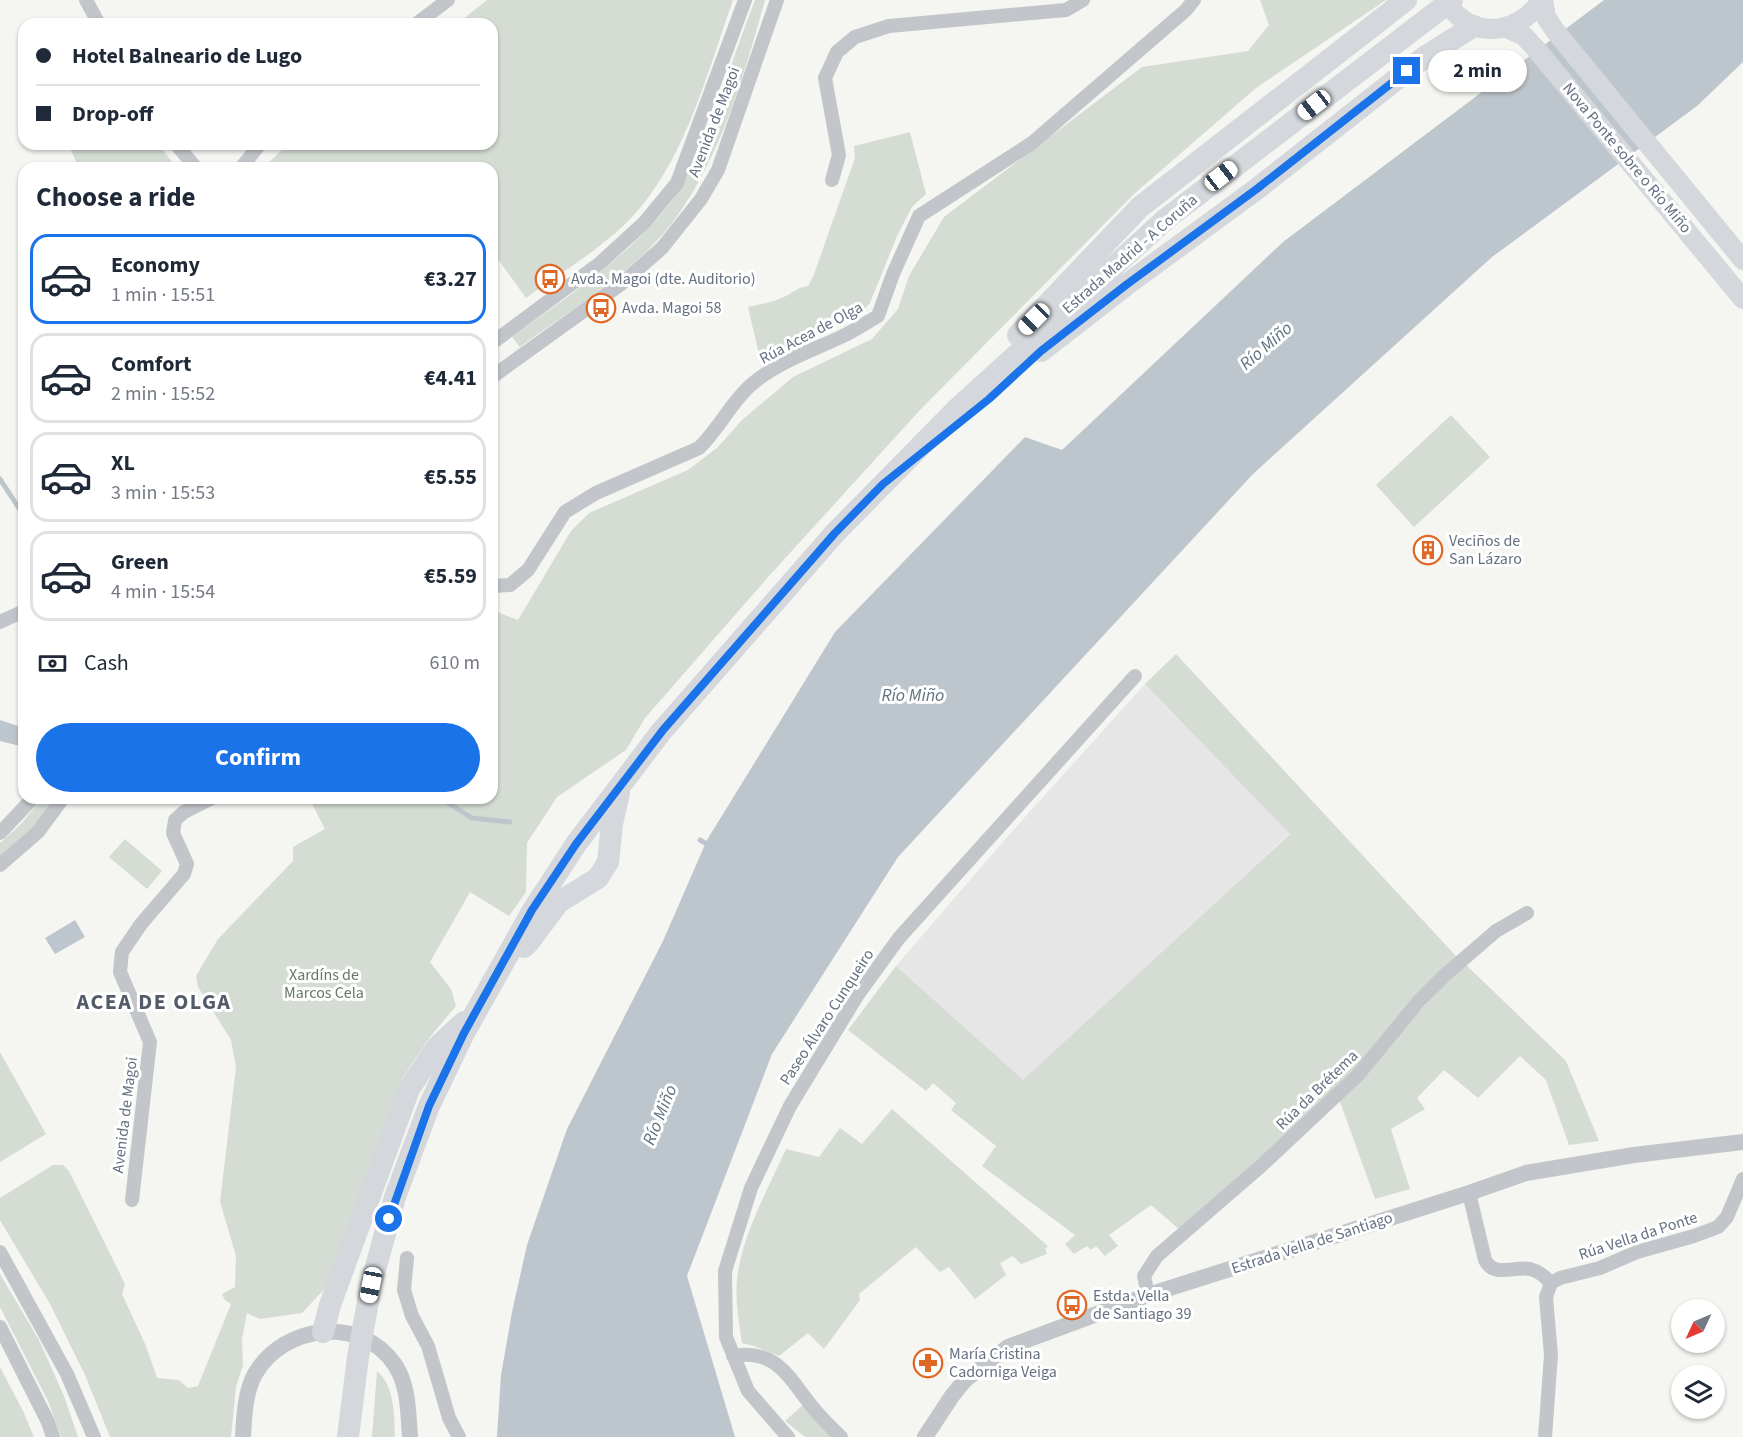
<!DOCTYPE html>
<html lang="en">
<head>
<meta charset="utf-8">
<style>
	:root { --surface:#fff; --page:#f2f2f3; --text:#1f2937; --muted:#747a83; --line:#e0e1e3; --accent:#1a73e8 }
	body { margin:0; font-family:"Source Sans 3",sans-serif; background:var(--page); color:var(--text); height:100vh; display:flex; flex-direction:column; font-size:22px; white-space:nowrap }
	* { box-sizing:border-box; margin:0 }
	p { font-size:20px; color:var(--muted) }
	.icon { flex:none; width:33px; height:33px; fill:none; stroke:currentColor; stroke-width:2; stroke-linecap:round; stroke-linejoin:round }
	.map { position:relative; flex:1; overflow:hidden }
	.panel { position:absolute; left:18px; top:162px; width:480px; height:642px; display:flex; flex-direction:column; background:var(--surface); border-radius:18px; box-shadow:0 2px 4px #0004 }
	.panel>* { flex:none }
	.guide { position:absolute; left:18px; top:18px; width:480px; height:132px; border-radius:18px; box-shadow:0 2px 4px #0004; display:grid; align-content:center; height:132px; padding:0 18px; background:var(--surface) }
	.needle { width:39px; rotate:226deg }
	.fabs { position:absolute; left:1671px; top:1299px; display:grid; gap:12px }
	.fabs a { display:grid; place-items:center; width:54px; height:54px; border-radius:50%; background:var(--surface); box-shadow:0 2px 4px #0004; font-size:30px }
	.end { position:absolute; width:27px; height:27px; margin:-14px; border:8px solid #1a73e8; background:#fff; box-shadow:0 0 0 3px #fff }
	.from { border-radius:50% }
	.bubble { position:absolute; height:42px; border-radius:21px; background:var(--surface); box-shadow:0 2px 4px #0004; font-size:20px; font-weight:700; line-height:42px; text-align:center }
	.car { position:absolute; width:18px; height:36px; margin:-18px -9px; border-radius:8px; box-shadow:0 0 4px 2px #0007; background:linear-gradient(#fff 24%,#345 0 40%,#fff 0 76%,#345 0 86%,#fff 0) }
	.guide b { display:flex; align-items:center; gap:21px; height:57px; font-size:22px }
	.guide b+b { border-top:2px solid var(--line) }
	.guide i { width:15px; height:15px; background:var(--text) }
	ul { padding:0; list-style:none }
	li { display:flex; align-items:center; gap:18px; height:90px; margin:0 12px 9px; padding:0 6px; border:3px solid var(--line); border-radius:18px }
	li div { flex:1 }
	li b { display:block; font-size:22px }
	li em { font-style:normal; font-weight:700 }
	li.active { border-color:var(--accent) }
	li>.icon { width:54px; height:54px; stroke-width:1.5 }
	h2 { padding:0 18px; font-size:27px; line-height:72px }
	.pay { display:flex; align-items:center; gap:15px; height:66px; padding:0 18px; font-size:22px }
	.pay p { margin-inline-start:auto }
	.primary-button { display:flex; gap:12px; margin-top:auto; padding:12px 18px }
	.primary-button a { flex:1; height:69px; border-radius:36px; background:var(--accent); color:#fff; font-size:24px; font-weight:700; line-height:69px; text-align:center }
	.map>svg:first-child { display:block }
	.built { fill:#e5e6e5 }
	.green { fill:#d5dcd3 }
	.water { fill:#bec6cd }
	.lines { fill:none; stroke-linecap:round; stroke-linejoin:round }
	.stream { stroke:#bec6cd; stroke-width:5 }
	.minor { stroke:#c2c5c9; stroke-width:14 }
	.tertiary { stroke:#c2c5c9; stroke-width:16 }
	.secondary { stroke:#d4d8dc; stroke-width:20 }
	.trunk { stroke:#d4d8dc; stroke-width:22 }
	.route { stroke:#1a73e8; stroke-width:8 }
	.labels { text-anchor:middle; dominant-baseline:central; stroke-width:6; stroke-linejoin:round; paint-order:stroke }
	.street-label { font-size:16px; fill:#647182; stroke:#fff }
	.poi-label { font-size:16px; fill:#647182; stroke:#fff; text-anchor:start }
	.park-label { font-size:16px; fill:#657963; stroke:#fff }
	.water-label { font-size:18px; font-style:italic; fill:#60737f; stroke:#fff }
	.district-label { font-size:22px; font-weight:bold; letter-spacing:1.5px; fill:#525b67; stroke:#fff }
</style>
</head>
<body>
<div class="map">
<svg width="1743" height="1437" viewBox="0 0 1743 1437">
	<rect width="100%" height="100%" fill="#f5f5f1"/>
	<path class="built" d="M1145,684L1290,833L1023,1081L896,966L1008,836Z"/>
	<path class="green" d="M487,0H733C708,70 688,150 640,208C609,245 564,270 526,298L492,251V168H404L402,166L398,168H263L288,144H492V24H457Z
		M755,0H765C742,83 712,189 648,250C610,287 562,316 520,347L512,337C569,295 631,256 674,198C696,168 708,129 721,94C732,63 743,31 755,0Z
		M1260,0H1386L1256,88L1134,194L920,410L769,576L645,718L626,750L557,797L527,843L526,892L509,916L470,892L430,962L451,989L456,1006L430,1037L402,1079L331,1282L302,1313L260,1319L247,1313L242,1339L243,1365L236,1387L231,1437H110L85,1375L50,1304L0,1220V1198L53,1165H63L69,1171L125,1284L122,1294L146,1346L157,1378L179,1380L188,1388L198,1386L231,1304L225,1300L222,1294L235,1287L236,1256L220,1202L236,1067L231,1040L198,987L196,976L218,939L293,861V847L325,829L309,798H492V610L518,620L571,531L589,513L688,470L718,447L742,420L793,377L872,339L898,309L909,276L944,217L1142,67L1248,51L1269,25Z
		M910,132L926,194L912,207L897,236L870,303L858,316L819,332L761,363L748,307C761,304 775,302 786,296C796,291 796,288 808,286L813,277L855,158L854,146Z
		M68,144H158L177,168H79Z
		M1451,415L1490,457L1414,527L1376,485Z
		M1176,654L1456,956L1401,1013L1365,1059L1323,1100L1181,1231L1151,1205L1109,1235L1118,1246L1105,1256L1096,1246L1091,1250L1087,1246L1074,1254L1065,1244L1075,1235L982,1166L996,1146L951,1110L956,1103L933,1083L926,1091L848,1030L896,966L1023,1080L1290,834L1145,684Z
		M42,798H57L35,828L0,859V843L22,823Z
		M125,839L162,871L147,889L109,857Z
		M1464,963L1566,1061L1599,1141L1569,1145L1546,1080L1520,1056L1478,1098L1444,1070L1417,1098L1425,1109L1391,1129L1410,1189L1375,1199L1339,1099Z
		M0,1052L46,1134L0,1162Z
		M892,1109L1048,1246L1045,1249L1047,1254L1021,1264L1013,1256L1000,1263L1006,1275L975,1299L949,1267L940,1272L916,1247L859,1294L860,1300L824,1349L808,1333L779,1356L754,1346L742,1343C739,1322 735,1300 737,1279C742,1235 768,1189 786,1149L819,1157L840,1128L862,1144Z
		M0,1274L39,1340L64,1396L78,1437H61L48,1401L0,1307Z
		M0,1367L23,1411L34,1437H0Z
		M377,1371C395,1387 394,1414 395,1437H372Z
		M804,1404L834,1437H805L785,1421Z"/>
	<path class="water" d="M1604,0H1743V62L1697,106L1492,257L1253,474L898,857L772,1054L687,1276L735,1437H497L501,1375L512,1312L527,1245L567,1129L663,941L707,840L835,632L1025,437L1062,450L1283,242Z
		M0,720L24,728V747L0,741Z
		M75,920L85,937L55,954L45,938Z"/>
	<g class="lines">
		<path class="stream" d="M0,479L24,516
			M440,798L472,818L510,822
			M700,840L712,847"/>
		<path class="minor" d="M86,0L99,24
			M416,24L448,0
			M176,144L196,168
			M241,168L260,144
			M832,180L839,155L825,78L837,52L855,37L889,26L1066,10L1083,0
			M492,343L600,263L644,223L677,183L745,0
			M492,377L621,284L662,248L701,199L718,170L777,0
			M492,586L510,585L528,570L565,512L596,493L699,448C719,429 731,402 752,384C778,362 811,351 841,337C854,331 866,323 878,316L893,274L919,216L1032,143L1186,10L1194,0
			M0,622L24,611
			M0,833L33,798
			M0,865L38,832L63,798
			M1469,1193L1485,1260C1494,1278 1514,1266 1530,1269C1539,1271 1545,1277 1551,1283
			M132,1200L150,1042L120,972L122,952L141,924L184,874L187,864L173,833L175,820L184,812L212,798
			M0,1252L67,1374L94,1437
			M407,1258L404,1290L412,1316L428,1346L449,1418L459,1437
			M1148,1295L1144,1276L1157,1256L1261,1166L1357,1076L1419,1001L1445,975L1496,931L1527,913
			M0,1327L48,1422L53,1437
			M733,1356C778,1348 790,1380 814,1409C822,1419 832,1428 841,1437
			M788,1437L748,1391L726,1337L725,1271L751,1188L790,1106L857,996L899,938L1135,676
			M1545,1437L1551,1355L1546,1297L1551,1283L1560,1278L1600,1268L1637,1252L1694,1236L1718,1227L1727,1217L1743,1179"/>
		<path class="tertiary" d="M243,1437C244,1417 245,1392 255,1374C284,1324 362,1315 395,1365C409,1386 408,1413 410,1437
			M925,1437L952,1396L965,1380L1008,1347L1148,1295L1469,1193L1526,1173L1634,1155L1743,1142"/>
		<path class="secondary" d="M1444,0C1452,10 1460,20 1472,25C1497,36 1527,23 1541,0
			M1543,0L1546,17L1556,32L1743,260
			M1504,27L1524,36L1536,49L1743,299"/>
		<path class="trunk" d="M1018,335L1140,207L1406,0
			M1041,351L1126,285L1258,188L1426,56L1474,26
			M524,947L529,942L559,902L598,878L608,862L612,824L619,793
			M323,1332L330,1305L409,1089L437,1047L464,1022
			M348,1437L358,1357L371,1285L395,1197L429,1106L464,1033L533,910L576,844L661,732L835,533L956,410L1166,219L1452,0"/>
	</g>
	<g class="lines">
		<path class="route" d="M389,1219L429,1106L464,1033L532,910L576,844L663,730L835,533L883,484L989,399L1041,351L1126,285L1258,188L1407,71"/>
	</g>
	<defs>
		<g id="bus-ring" transform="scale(1.5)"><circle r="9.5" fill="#fff" stroke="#e06826" stroke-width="1.5"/><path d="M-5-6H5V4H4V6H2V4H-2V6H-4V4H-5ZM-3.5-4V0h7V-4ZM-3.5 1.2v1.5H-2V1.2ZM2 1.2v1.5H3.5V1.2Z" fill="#e06826"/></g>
		<g id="building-ring" transform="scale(1.5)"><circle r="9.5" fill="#fff" stroke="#e06826" stroke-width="1.5"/><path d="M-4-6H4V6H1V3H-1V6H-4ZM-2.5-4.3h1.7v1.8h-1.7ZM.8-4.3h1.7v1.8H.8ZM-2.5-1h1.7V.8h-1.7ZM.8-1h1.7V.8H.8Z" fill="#e06826"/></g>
		<g id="pharmacy-ring" transform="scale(1.5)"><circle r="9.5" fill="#fff" stroke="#e06826" stroke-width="1.5"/><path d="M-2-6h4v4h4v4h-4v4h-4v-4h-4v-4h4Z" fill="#e06826"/></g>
	</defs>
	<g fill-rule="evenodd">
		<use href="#bus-ring" x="550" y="279"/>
		<use href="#bus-ring" x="601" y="308"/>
		<use href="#building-ring" x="1428" y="550"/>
		<use href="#bus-ring" x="1072" y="1305"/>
		<use href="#pharmacy-ring" x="928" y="1363"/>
	</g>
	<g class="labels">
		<g class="street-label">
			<text transform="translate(714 122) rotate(-69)">Avenida de Magoi</text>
			<text transform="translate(1627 158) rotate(50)">Nova Ponte sobre o Río Miño</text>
			<text transform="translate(1130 254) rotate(-41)">Estrada Madrid - A Coruña</text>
			<text transform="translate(811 333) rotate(-28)">Rúa Acea de Olga</text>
			<text transform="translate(827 1017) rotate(-57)">Paseo Álvaro Cunqueiro</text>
			<text transform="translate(1317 1090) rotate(-44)">Rúa da Brétema</text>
			<text transform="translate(125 1115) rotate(-83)">Avenida de Magoi</text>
			<text transform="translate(1638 1236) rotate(-18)">Rúa Vella da Ponte</text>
			<text transform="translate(1312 1243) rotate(-18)">Estrada Vella de Santiago</text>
		</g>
		<g class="poi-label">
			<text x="571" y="279">Avda. Magoi (dte. Auditorio)</text>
			<text x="622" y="308">Avda. Magoi 58</text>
			<text x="1449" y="541">Veciños de<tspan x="1449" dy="18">San Lázaro</tspan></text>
			<text x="1093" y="1296">Estda. Vella<tspan x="1093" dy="18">de Santiago 39</tspan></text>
			<text x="949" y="1354">María Cristina<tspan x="949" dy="18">Cadorniga Veiga</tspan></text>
		</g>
		<g class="park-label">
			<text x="324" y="975">Xardíns de<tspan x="324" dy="18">Marcos Cela</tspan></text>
		</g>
		<g class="water-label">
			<text transform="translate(1266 346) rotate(-41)">Río Miño</text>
			<text x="913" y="695">Río Miño</text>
			<text transform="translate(660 1115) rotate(-68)">Río Miño</text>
		</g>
		<g class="district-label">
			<text x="154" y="1002">ACEA DE OLGA</text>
		</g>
	</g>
</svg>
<div class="fabs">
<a><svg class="needle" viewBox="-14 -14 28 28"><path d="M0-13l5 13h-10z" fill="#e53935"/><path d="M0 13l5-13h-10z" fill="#747a83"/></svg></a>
<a><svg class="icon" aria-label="layers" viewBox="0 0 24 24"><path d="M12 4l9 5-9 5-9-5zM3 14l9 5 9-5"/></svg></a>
</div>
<i class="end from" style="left:389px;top:1219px"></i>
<i class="end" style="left:1407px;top:71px"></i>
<div class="bubble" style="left:1428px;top:50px;width:99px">2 min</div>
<i class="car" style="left:1314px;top:105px;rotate:232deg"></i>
<i class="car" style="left:1221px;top:176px;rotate:52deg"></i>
<i class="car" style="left:1034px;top:319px;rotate:225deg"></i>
<i class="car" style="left:371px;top:1285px;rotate:191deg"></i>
<div class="guide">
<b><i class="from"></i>Hotel Balneario de Lugo</b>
<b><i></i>Drop-off</b>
</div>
<section class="panel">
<h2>Choose a ride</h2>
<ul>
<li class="active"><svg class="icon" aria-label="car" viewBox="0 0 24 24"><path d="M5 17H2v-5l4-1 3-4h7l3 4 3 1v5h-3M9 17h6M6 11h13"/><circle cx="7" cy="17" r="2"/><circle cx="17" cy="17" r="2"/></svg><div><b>Economy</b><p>1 min · 15:51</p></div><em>€3.27</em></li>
<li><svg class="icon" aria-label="car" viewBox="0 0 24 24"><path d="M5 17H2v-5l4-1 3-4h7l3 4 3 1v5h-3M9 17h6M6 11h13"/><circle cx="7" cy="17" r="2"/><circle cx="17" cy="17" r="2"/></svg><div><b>Comfort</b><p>2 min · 15:52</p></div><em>€4.41</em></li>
<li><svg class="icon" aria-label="car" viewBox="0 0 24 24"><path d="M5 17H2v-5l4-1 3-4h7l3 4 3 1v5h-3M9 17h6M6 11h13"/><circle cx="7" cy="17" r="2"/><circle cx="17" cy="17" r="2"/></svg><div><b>XL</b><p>3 min · 15:53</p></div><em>€5.55</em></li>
<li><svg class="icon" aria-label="car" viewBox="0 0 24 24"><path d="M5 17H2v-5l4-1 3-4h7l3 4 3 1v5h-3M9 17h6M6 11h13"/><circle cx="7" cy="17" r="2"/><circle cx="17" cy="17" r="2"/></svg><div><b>Green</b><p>4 min · 15:54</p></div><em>€5.59</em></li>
</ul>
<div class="pay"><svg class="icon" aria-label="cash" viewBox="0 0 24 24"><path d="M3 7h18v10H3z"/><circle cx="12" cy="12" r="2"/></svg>Cash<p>610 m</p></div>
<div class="primary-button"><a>Confirm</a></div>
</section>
</div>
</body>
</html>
